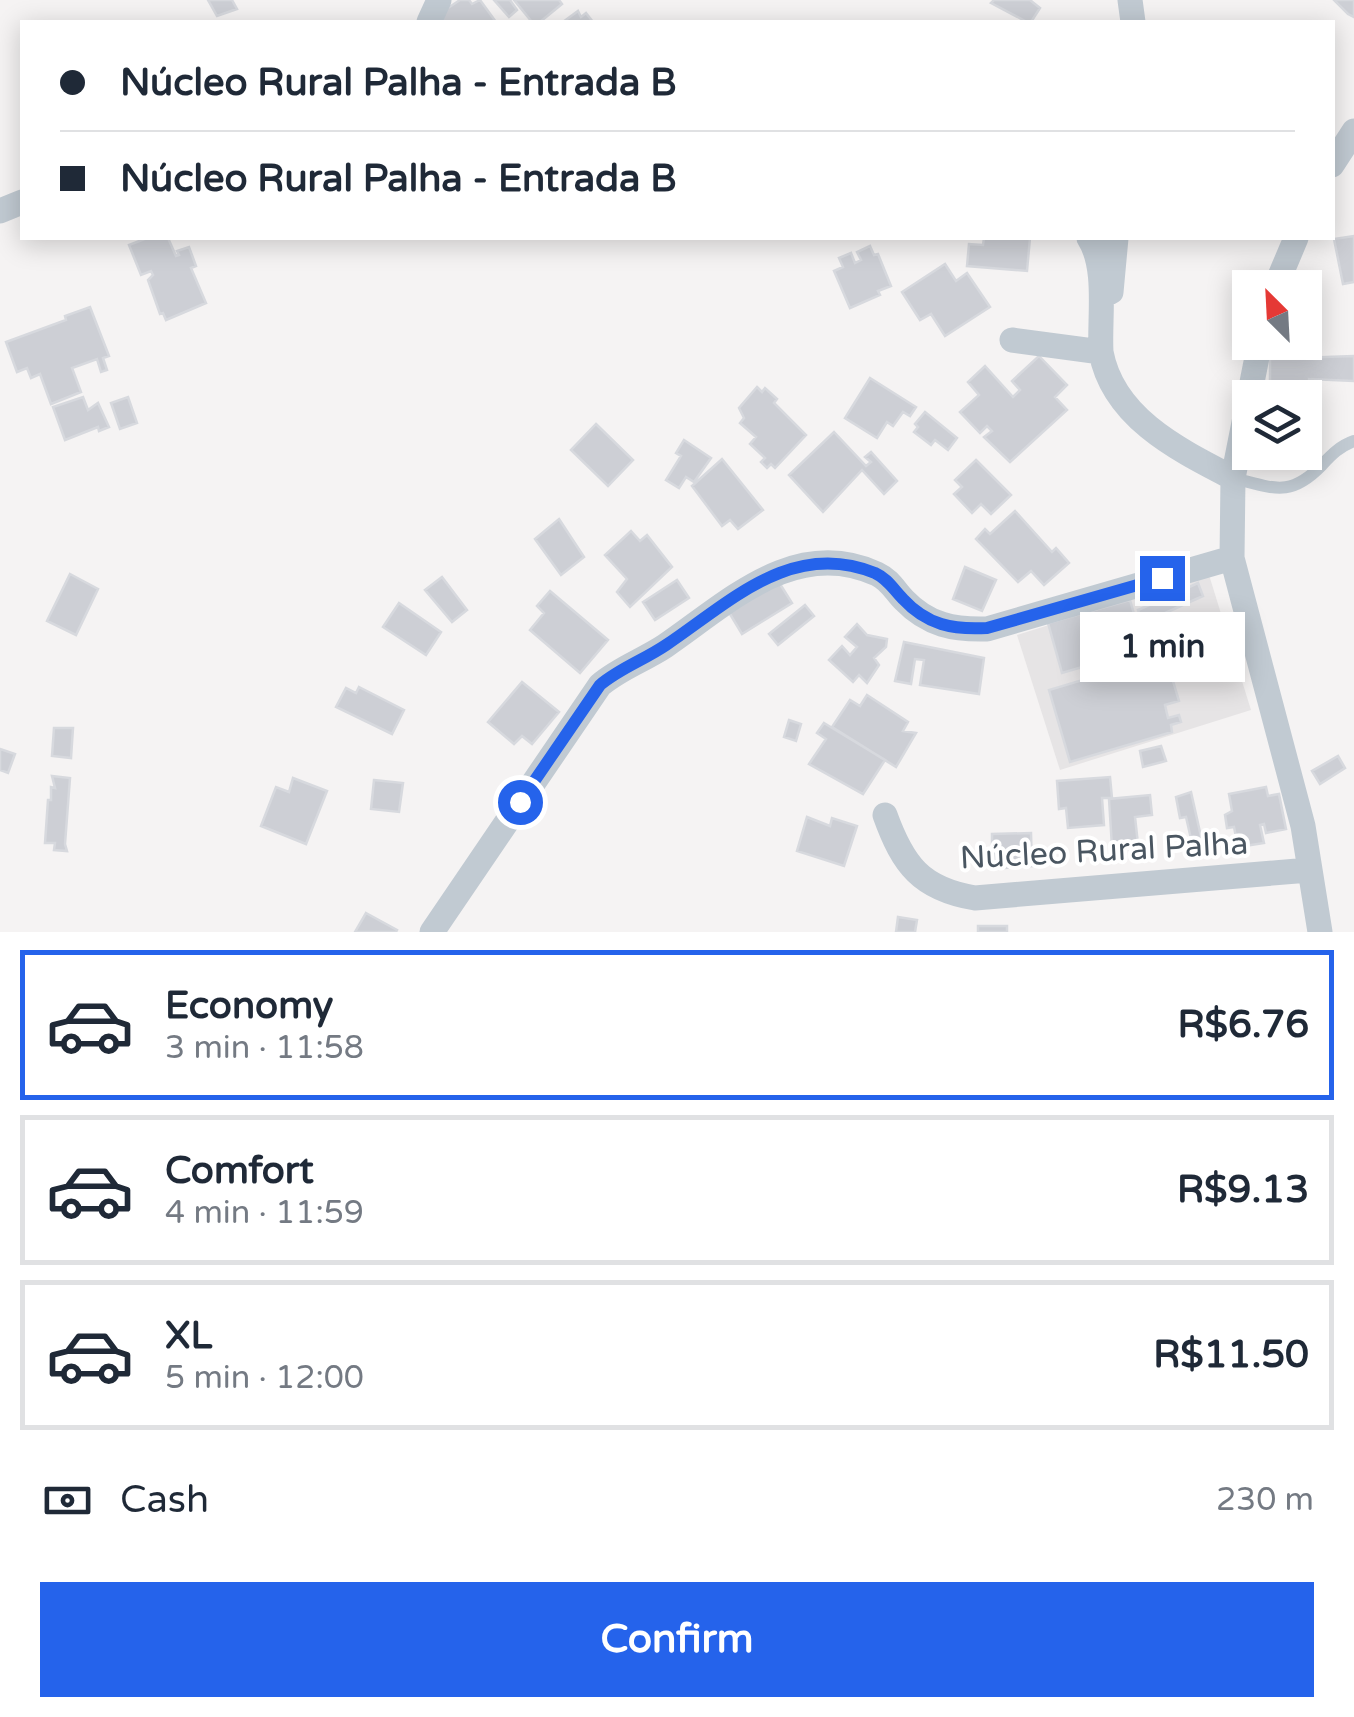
<!DOCTYPE html>
<html lang="en">
<head>
<meta charset="utf-8">
<style>
	:root { --surface:#fff; --page:#f2f2f3; --text:#1f2937; --muted:#747a83; --line:#e0e1e3; --accent:#2563eb }
	body { margin:0; font-family:"Varela Round",sans-serif; background:var(--page); color:var(--text); height:100vh; display:flex; flex-direction:column; font-size:38px; white-space:nowrap }
	* { box-sizing:border-box; margin:0 }
	p { font-size:32px; color:var(--muted) }
	.icon { flex:none; width:55px; height:55px; fill:none; stroke:currentColor; stroke-width:2; stroke-linecap:round; stroke-linejoin:round }
	.map { position:relative; height:932px; overflow:hidden }
	.sheet { display:flex; flex-direction:column; background:var(--surface); flex:1 }
	.sheet>* { flex:none }
	.guide { position:absolute; left:20px; top:20px; width:1315px; height:220px; border-radius:0px; box-shadow:0 5px 25px #0003; display:grid; align-content:center; height:220px; padding:0 40px; background:var(--surface) }
	.needle { width:65px; rotate:336deg }
	.tools { position:absolute; left:1232px; top:270px; display:grid; gap:20px }
	.tools a { display:grid; place-items:center; width:90px; height:90px; border-radius:0px; background:var(--surface); box-shadow:0 5px 25px #0003; font-size:50px }
	.end { position:absolute; width:45px; height:45px; margin:-22px; border:12px solid #2563eb; background:#fff; box-shadow:0 0 0 5px #fff }
	.from { border-radius:50% }
	.bubble { position:absolute; height:70px; border-radius:0px; background:var(--surface); box-shadow:0 5px 25px #0003; font-size:32px; font-weight:700; line-height:70px; text-align:center }
	.guide b { display:flex; align-items:center; gap:35px; height:95px; font-size:38px }
	.guide b+b { border-top:2px solid var(--line) }
	.guide i { width:25px; height:25px; background:var(--text) }
	ul { padding:18px 0 0; list-style:none }
	li { display:flex; align-items:center; gap:30px; height:150px; margin:0 20px 15px; padding:0 20px; border:5px solid var(--line); border-radius:0px }
	li div { flex:1 }
	li b { display:block; font-size:38px }
	li em { font-style:normal; font-weight:700 }
	li.selected { border-color:var(--accent) }
	li>.icon { width:90px; height:90px; stroke-width:1.5 }
	.pay { display:flex; align-items:center; gap:25px; height:110px; padding:0 40px; font-size:38px }
	.pay p { margin-inline-start:auto }
	.action { display:flex; gap:20px; margin-top:auto; padding:20px 40px }
	.action a { flex:1; height:115px; border-radius:0px; background:var(--accent); color:#fff; font-size:40px; font-weight:700; line-height:115px; text-align:center }
	.map>svg:first-child { display:block }
	.education { fill:#e6e4e5 }
	.building { fill:#cdcfd5; stroke:#d7d9de; stroke-width:2.5 }
	.lines { fill:none; stroke-linecap:round; stroke-linejoin:round }
	.lane { stroke:#c1cad2; stroke-width:12 }
	.street { stroke:#c1cad2; stroke-width:25 }
	.route { stroke:#2563eb; stroke-width:12 }
	.labels { text-anchor:middle; dominant-baseline:central; stroke-width:8; stroke-linejoin:round; paint-order:stroke }
	.street-label { font-size:32px; fill:#4a5661; stroke:#fff }
</style>
</head>
<body>
<div class="map">
<svg width="1354" height="932" viewBox="0 0 1354 932">
	<rect width="100%" height="100%" fill="#f5f3f3"/>
	<path class="education" d="M1209,575L1251,710L1060,770L1017,635Z"/>
	<path class="building" d="M208,0H232L237,9L217,16Z
		M460,0H469L472,4L480,0L496,22H444L439,14Z
		M494,0H510L517,10L509,17Z
		M514,0H559L562,4L540,22H532Z
		M994,0H1030L1040,8L1031,22H1027L991,3Z
		M1334,0H1354V17L1348,14Z
		M578,11L581,17L586,13L593,22H563Z
		M1354,236V282L1343,284L1334,239Z
		M147,238H168L176,256L179,255L177,251L189,247L196,266L191,268L206,303L166,320L163,313L160,314L148,280L153,275L151,271L141,275L129,245Z
		M984,238H1030L1027,271L967,266L969,244L983,245Z
		M870,246L874,255L878,254L891,286L878,291L880,295L850,308L834,271L843,267L839,258L851,253L855,263L861,260L857,252Z
		M945,264L956,281L967,273L990,307L945,336L931,314L920,320L902,292Z
		M90,307L109,356L103,358L107,370L101,372L97,359L72,368L81,392L51,404L40,374L31,378L27,368L17,372L6,342L66,320L65,316Z
		M1039,356L1067,385L1055,397L1067,410L1010,462L984,437L992,431L987,426L980,433L960,412L979,395L968,382L985,366L1013,397L1020,390L1012,381Z
		M1354,356V381L1309,379V407H1305V398H1270V359Z
		M870,378L916,407L910,416L903,412L893,426L887,422L877,438L845,418Z
		M757,387L762,392L765,388L777,399L774,403L806,435L775,468L771,464L767,468L761,462L765,458L750,444L756,437L740,423L744,418L739,408Z
		M83,397L88,410L98,403L109,427L99,431L98,427L65,440L53,407Z
		M128,397L137,423L120,429L111,403Z
		M925,412L957,438L948,450L935,440L931,445L914,432L918,427L915,424Z
		M596,424L633,460L608,486L571,450Z
		M834,432L866,466L871,462L865,457L871,452L897,481L884,494L862,470L823,512L789,475Z
		M684,440L711,458L694,482L686,477L679,488L666,480L681,456L676,453Z
		M722,459L763,510L738,529L730,520L722,526L692,486Z
		M976,460L1011,495L991,514L981,504L972,513L954,494L962,487L955,480Z
		M1015,511L1052,552L1056,548L1069,563L1044,585L1031,571L1018,582L976,539L985,529L990,534Z
		M559,519L584,557L561,575L535,539Z
		M631,531L640,541L647,535L672,567L630,607L617,592L627,579L605,555Z
		M965,567L996,580L982,611L953,599Z
		M70,574L98,589L76,635L47,621Z
		M775,576L792,603L742,634L727,609Z
		M442,577L467,610L452,622L425,590Z
		M677,580L689,598L655,620L643,602Z
		M1198,583L1203,596L1154,618L1179,701L1165,705L1168,718L1179,715L1181,722L1171,725L1172,732L1070,762L1049,690L1153,659L1138,610Z
		M550,591L608,640L580,673L530,630L544,613L537,606Z
		M1130,600L1144,649L1062,673L1048,623Z
		M399,603L441,632L426,655L383,627Z
		M805,605L814,616L778,645L769,634Z
		M857,624L867,635L887,639L886,647L874,658L879,665L867,683L859,675L853,682L829,660L842,646L850,655L857,647L845,637Z
		M904,642L984,658L979,694L920,685L924,660L915,659L911,684L895,681Z
		M522,682L559,712L532,744L522,736L514,744L488,722Z
		M359,687L404,710L392,734L336,707L346,688L356,693Z
		M867,695L908,722L903,731L916,733L896,767L832,727L850,700L860,706Z
		M789,720L801,724L796,741L784,737Z
		M824,723L885,760L863,794L809,764L826,739L817,733Z
		M54,728H73L71,758L52,756Z
		M1161,746L1166,761L1143,767L1140,751Z
		M0,749L15,754L8,773L0,770Z
		M1338,756L1345,768L1320,784L1312,771Z
		M52,776L70,778L65,844L67,851L54,850L55,843H45L48,800H51V787L55,788Z
		M1110,777L1112,798H1102L1104,825L1068,828L1066,808L1059,809L1057,781Z
		M293,778L327,791L306,844L261,826L276,787L289,792Z
		M374,780L403,783L399,812L371,809Z
		M1266,787L1268,796L1279,794L1286,829L1266,833L1264,824L1260,825L1264,843L1238,847L1234,827L1227,828L1225,815L1232,811L1229,794Z
		M1191,792L1202,841L1192,843L1186,817L1180,818L1176,797Z
		M1150,795L1152,815L1135,817L1138,844L1112,847L1109,799Z
		M807,817L830,826L832,818L857,826L844,866L797,851Z
		M1031,833L1032,866L992,869V834Z
		M366,913L397,930L396,932H355Z
		M898,917L917,920L915,932H896Z
		M978,926H1007V932H978Z"/>
	<g class="lines">
		<path class="lane" d="M1233,478C1274,488 1290,498 1322,465C1331,455 1340,446 1354,441"/>
		<path class="street" d="M1130,0L1133,22
			M429,22L439,0
			M1332,165L1354,131
			M0,211L22,202
			M1089,238C1108,268 1099,318 1101,352
			M1275,288L1296,238
			M1111,292L1116,238
			M1012,340L1101,352C1113,418 1179,450 1233,478
			M1260,342L1233,478L1232,558L1303,826L1320,932
			M885,815C903,865 921,889 975,898L1309,870
			M432,932L600,685C620,668 644,660 665,646C728,603 795,536 877,574C890,580 895,591 904,600C928,625 954,630 987,629L1232,558"/>
	</g>
	<g class="lines">
		<path class="route" d="M520,802L600,685C620,668 644,660 666,645C730,602 792,539 875,573C888,579 893,589 903,599C927,625 953,630 987,628L1162,578"/>
	</g>
	<g class="labels">
		<g class="street-label">
			<text transform="translate(1104 851) rotate(-3)">Núcleo Rural Palha</text>
		</g>
	</g>
</svg>
<div class="tools">
<a><svg class="needle" viewBox="-14 -14 28 28"><path d="M0-13l5 13h-10z" fill="#e53935"/><path d="M0 13l5-13h-10z" fill="#747a83"/></svg></a>
<a><svg class="icon" aria-label="layers" viewBox="0 0 24 24"><path d="M12 4l9 5-9 5-9-5zM3 14l9 5 9-5"/></svg></a>
</div>
<i class="end from" style="left:520px;top:802px"></i>
<i class="end" style="left:1162px;top:578px"></i>
<div class="bubble" style="left:1080px;top:612px;width:165px">1 min</div>
<div class="guide">
<b><i class="from"></i>Núcleo Rural Palha - Entrada B</b>
<b><i></i>Núcleo Rural Palha - Entrada B</b>
</div>
</div>
<section class="sheet">
<ul>
<li class="selected"><svg class="icon" aria-label="car" viewBox="0 0 24 24"><path d="M5 17H2v-5l4-1 3-4h7l3 4 3 1v5h-3M9 17h6M6 11h13"/><circle cx="7" cy="17" r="2"/><circle cx="17" cy="17" r="2"/></svg><div><b>Economy</b><p>3 min · 11:58</p></div><em>R$6.76</em></li>
<li><svg class="icon" aria-label="car" viewBox="0 0 24 24"><path d="M5 17H2v-5l4-1 3-4h7l3 4 3 1v5h-3M9 17h6M6 11h13"/><circle cx="7" cy="17" r="2"/><circle cx="17" cy="17" r="2"/></svg><div><b>Comfort</b><p>4 min · 11:59</p></div><em>R$9.13</em></li>
<li><svg class="icon" aria-label="car" viewBox="0 0 24 24"><path d="M5 17H2v-5l4-1 3-4h7l3 4 3 1v5h-3M9 17h6M6 11h13"/><circle cx="7" cy="17" r="2"/><circle cx="17" cy="17" r="2"/></svg><div><b>XL</b><p>5 min · 12:00</p></div><em>R$11.50</em></li>
</ul>
<div class="pay"><svg class="icon" aria-label="cash" viewBox="0 0 24 24"><path d="M3 7h18v10H3z"/><circle cx="12" cy="12" r="2"/></svg>Cash<p>230 m</p></div>
<div class="action"><a>Confirm</a></div>
</section>
</body>
</html>
